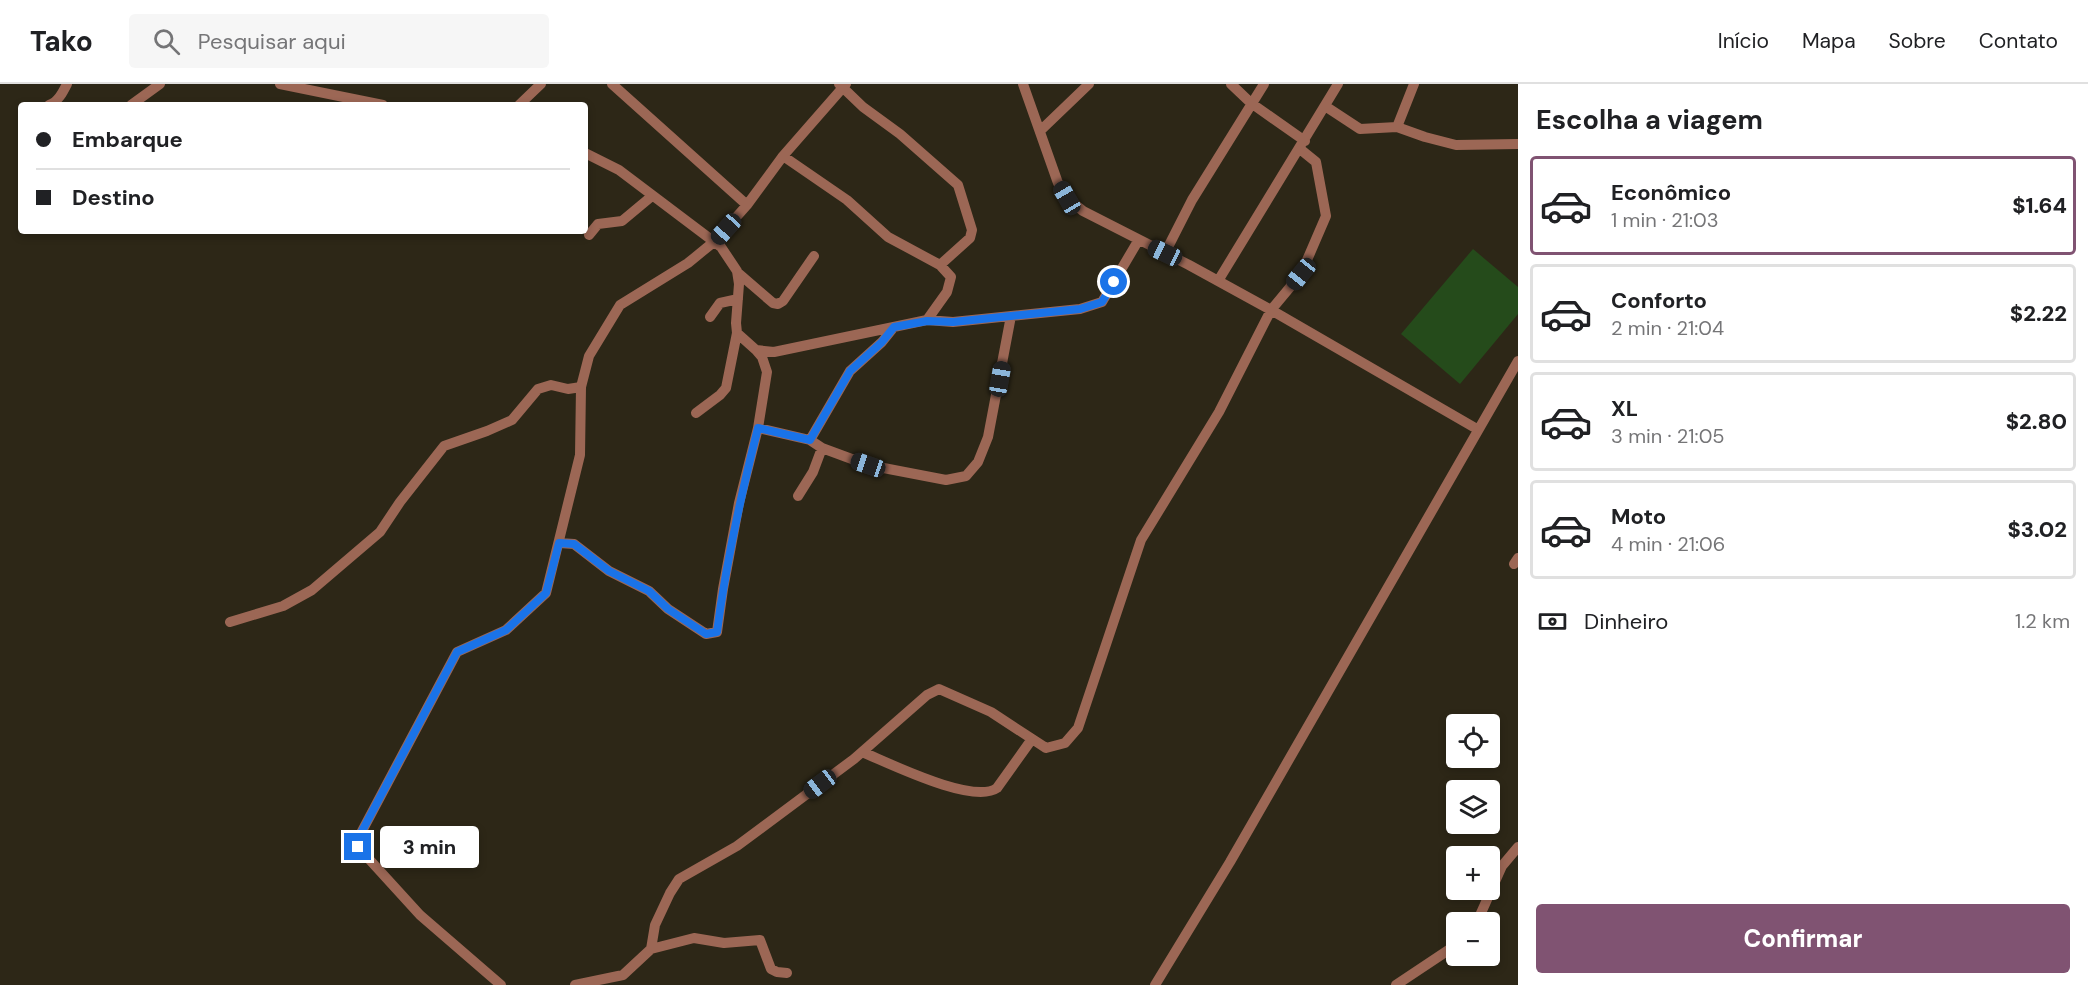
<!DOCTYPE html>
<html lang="pt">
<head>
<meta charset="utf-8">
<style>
	:root { --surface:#fff; --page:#f6f6f6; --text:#202124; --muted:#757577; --line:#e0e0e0; --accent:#805372 }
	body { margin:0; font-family:"DM Sans",sans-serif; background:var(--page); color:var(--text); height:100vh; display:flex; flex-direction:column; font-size:22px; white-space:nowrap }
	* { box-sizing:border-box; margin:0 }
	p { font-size:20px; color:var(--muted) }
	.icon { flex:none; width:33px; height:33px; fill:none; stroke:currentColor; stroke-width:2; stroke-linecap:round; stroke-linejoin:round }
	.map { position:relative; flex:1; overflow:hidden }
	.sheet { display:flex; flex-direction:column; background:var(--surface); width:570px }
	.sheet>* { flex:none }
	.top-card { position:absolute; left:18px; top:18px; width:570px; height:132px; border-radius:6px; box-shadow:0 3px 9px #0003; display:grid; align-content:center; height:132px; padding:0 18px; background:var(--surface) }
	.buttons { position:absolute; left:1446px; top:630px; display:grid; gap:12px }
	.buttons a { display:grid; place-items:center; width:54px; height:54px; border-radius:6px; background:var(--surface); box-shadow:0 3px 9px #0003; font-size:30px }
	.end { position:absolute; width:27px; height:27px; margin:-14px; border:8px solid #1a73e8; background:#fff; box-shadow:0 0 0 3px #fff }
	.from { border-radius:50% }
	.bubble { position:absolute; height:42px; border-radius:6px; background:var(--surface); box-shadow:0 3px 9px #0003; font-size:20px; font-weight:800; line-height:42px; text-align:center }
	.car { position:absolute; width:18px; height:36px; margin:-18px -9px; border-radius:8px; box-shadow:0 0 4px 2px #0007; background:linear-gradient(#222 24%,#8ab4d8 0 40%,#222 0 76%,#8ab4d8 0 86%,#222 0) }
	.top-card b { display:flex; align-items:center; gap:21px; height:57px; font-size:22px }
	.top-card b+b { border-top:2px solid var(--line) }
	.top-card i { width:15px; height:15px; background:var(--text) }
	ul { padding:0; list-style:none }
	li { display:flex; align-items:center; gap:18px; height:99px; margin:0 12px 9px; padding:0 6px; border:3px solid var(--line); border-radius:6px }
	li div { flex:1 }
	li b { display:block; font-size:22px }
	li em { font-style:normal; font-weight:800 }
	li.on { border-color:var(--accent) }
	li>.icon { width:54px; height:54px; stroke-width:1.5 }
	h2 { padding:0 18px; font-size:27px; line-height:72px }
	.pay { display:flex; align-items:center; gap:15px; height:66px; padding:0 18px; font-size:22px }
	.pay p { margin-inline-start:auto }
	.primary-button { display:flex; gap:12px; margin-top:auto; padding:12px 18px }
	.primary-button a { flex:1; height:69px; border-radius:6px; background:var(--accent); color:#fff; font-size:24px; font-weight:800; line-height:69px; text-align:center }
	header { display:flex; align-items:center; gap:36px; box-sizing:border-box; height:84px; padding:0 30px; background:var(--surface); border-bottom:2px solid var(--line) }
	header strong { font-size:28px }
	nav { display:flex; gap:33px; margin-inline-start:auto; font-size:21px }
	.search { width:420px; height:54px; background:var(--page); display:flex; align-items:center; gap:15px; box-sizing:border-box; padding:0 21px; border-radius:6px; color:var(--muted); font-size:22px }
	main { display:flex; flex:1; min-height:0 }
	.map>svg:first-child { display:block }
	.green { fill:#254b1b }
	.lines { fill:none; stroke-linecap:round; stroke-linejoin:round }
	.minor { stroke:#9c6755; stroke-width:10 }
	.route { stroke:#1a73e8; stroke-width:8 }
</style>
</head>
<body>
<header>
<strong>Tako</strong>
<div class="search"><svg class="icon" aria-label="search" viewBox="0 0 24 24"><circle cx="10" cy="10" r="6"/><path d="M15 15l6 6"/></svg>Pesquisar aqui</div>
<nav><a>Início</a><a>Mapa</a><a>Sobre</a><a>Contato</a></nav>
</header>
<main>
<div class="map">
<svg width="1518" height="901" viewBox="0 0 1518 901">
	<rect width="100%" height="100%" fill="#2d2717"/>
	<path class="green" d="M1473,165L1518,203V230L1460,300L1401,250Z"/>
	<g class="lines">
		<path class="minor" d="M280,0L383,21
			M612,0L747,121
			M839,0L863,23L900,50L958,101L972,146L970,154L940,181
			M1023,0L1058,99L1067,114L1083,127L1189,181L1271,226L1477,345
			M1231,0L1251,19L1305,57
			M49,21C58,18 63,8 67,0
			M131,21L160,0
			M519,21L541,0
			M1325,22L1360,45L1397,43L1425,53L1456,61L1518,60
			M1397,43L1414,0
			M1040,47L1089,0
			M585,69L619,86L721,163L737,187L739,200L736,239L737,249L756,266L774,268L927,236L953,238L1080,225L1102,218L1138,157
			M783,72L847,116L888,153L940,181L951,193L947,208L927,236
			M589,151L598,140L622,137L652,112
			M1165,169L1192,116L1264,0
			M737,188L773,219L778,220L783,217L814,172
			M1218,197L1338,0
			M710,233L720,219L738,215
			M696,329L720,311L726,304L737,249
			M758,344L810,356L822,364L868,381L946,396L966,392L978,378L988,353L1011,232
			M810,356L850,287L882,258L894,243
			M798,412L813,388L822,364
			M559,459L574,460L609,487L649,507L668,525L706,550L717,548L723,505L739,419L758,344L767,288L762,273L756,266
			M1514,480L1518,474
			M230,538L283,522L312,506L380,448L400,418L444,362L487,347L512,336L538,305L551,301L568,305L581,303
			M862,668C889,679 973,721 997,704L1032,655
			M1477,838L1502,782L1518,763
			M651,865L694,854L724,859L760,856L771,885L777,888L787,889
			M501,901L420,831L358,763L361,749L457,568L506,546L546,509L580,371L581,303L589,272L620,221L688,179L715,157L747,121L783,72L846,0
			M575,901L623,891L651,865L655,841L670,809L679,795L737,762L854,675L927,611L939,605L991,628L1046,664L1065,659L1078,644L1141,456L1219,328L1271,226L1301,190L1326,132L1316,78L1300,65
			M1155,901L1230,778L1518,277
			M1396,901L1456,861"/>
	</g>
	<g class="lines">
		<path class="route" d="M358,763L361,749L457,568L506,546L546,509L559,459L574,460L609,487L649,507L668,525L706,550L717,548C726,479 741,411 758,344L810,356L850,287L882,258L894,243L927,237L953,238L1080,225L1102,218L1114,198"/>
	</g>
</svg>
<div class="buttons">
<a><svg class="icon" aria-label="locate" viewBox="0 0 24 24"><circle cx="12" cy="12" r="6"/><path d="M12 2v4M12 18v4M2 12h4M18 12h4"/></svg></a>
<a><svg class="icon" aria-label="layers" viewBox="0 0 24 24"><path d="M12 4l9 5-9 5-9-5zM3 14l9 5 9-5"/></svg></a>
<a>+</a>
<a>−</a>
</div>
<i class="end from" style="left:1114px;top:198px"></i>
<i class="end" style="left:358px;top:763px"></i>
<div class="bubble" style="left:380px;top:742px;width:99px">3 min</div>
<i class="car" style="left:1067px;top:114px;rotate:330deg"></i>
<i class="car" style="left:726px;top:145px;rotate:222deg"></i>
<i class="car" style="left:1165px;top:169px;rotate:295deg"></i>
<i class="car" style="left:1301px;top:190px;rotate:219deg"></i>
<i class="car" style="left:1000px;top:295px;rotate:10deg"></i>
<i class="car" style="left:868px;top:381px;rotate:289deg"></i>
<i class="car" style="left:820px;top:700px;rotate:233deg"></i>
<div class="top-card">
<b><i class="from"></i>Embarque</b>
<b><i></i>Destino</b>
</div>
</div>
<section class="sheet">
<h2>Escolha a viagem</h2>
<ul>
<li class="on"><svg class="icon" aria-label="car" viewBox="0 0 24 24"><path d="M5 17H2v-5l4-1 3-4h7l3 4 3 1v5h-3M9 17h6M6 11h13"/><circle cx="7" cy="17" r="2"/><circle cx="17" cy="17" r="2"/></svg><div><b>Econômico</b><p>1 min · 21:03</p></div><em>$1.64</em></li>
<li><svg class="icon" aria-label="car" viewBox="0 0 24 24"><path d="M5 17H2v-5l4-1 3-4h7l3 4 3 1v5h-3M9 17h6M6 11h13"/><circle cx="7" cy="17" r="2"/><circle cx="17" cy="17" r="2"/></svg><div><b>Conforto</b><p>2 min · 21:04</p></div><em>$2.22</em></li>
<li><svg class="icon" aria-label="car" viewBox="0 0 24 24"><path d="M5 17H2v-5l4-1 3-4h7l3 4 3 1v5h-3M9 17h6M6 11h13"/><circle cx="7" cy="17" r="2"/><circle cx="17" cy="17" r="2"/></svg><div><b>XL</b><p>3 min · 21:05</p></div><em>$2.80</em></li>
<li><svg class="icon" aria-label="car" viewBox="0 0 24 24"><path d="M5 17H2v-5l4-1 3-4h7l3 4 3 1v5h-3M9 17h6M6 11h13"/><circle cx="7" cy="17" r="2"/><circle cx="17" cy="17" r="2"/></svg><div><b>Moto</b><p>4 min · 21:06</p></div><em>$3.02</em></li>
</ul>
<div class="pay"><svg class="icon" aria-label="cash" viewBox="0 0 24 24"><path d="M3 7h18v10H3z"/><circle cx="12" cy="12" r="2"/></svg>Dinheiro<p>1.2 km</p></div>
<div class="primary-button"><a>Confirmar</a></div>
</section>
</main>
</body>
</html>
